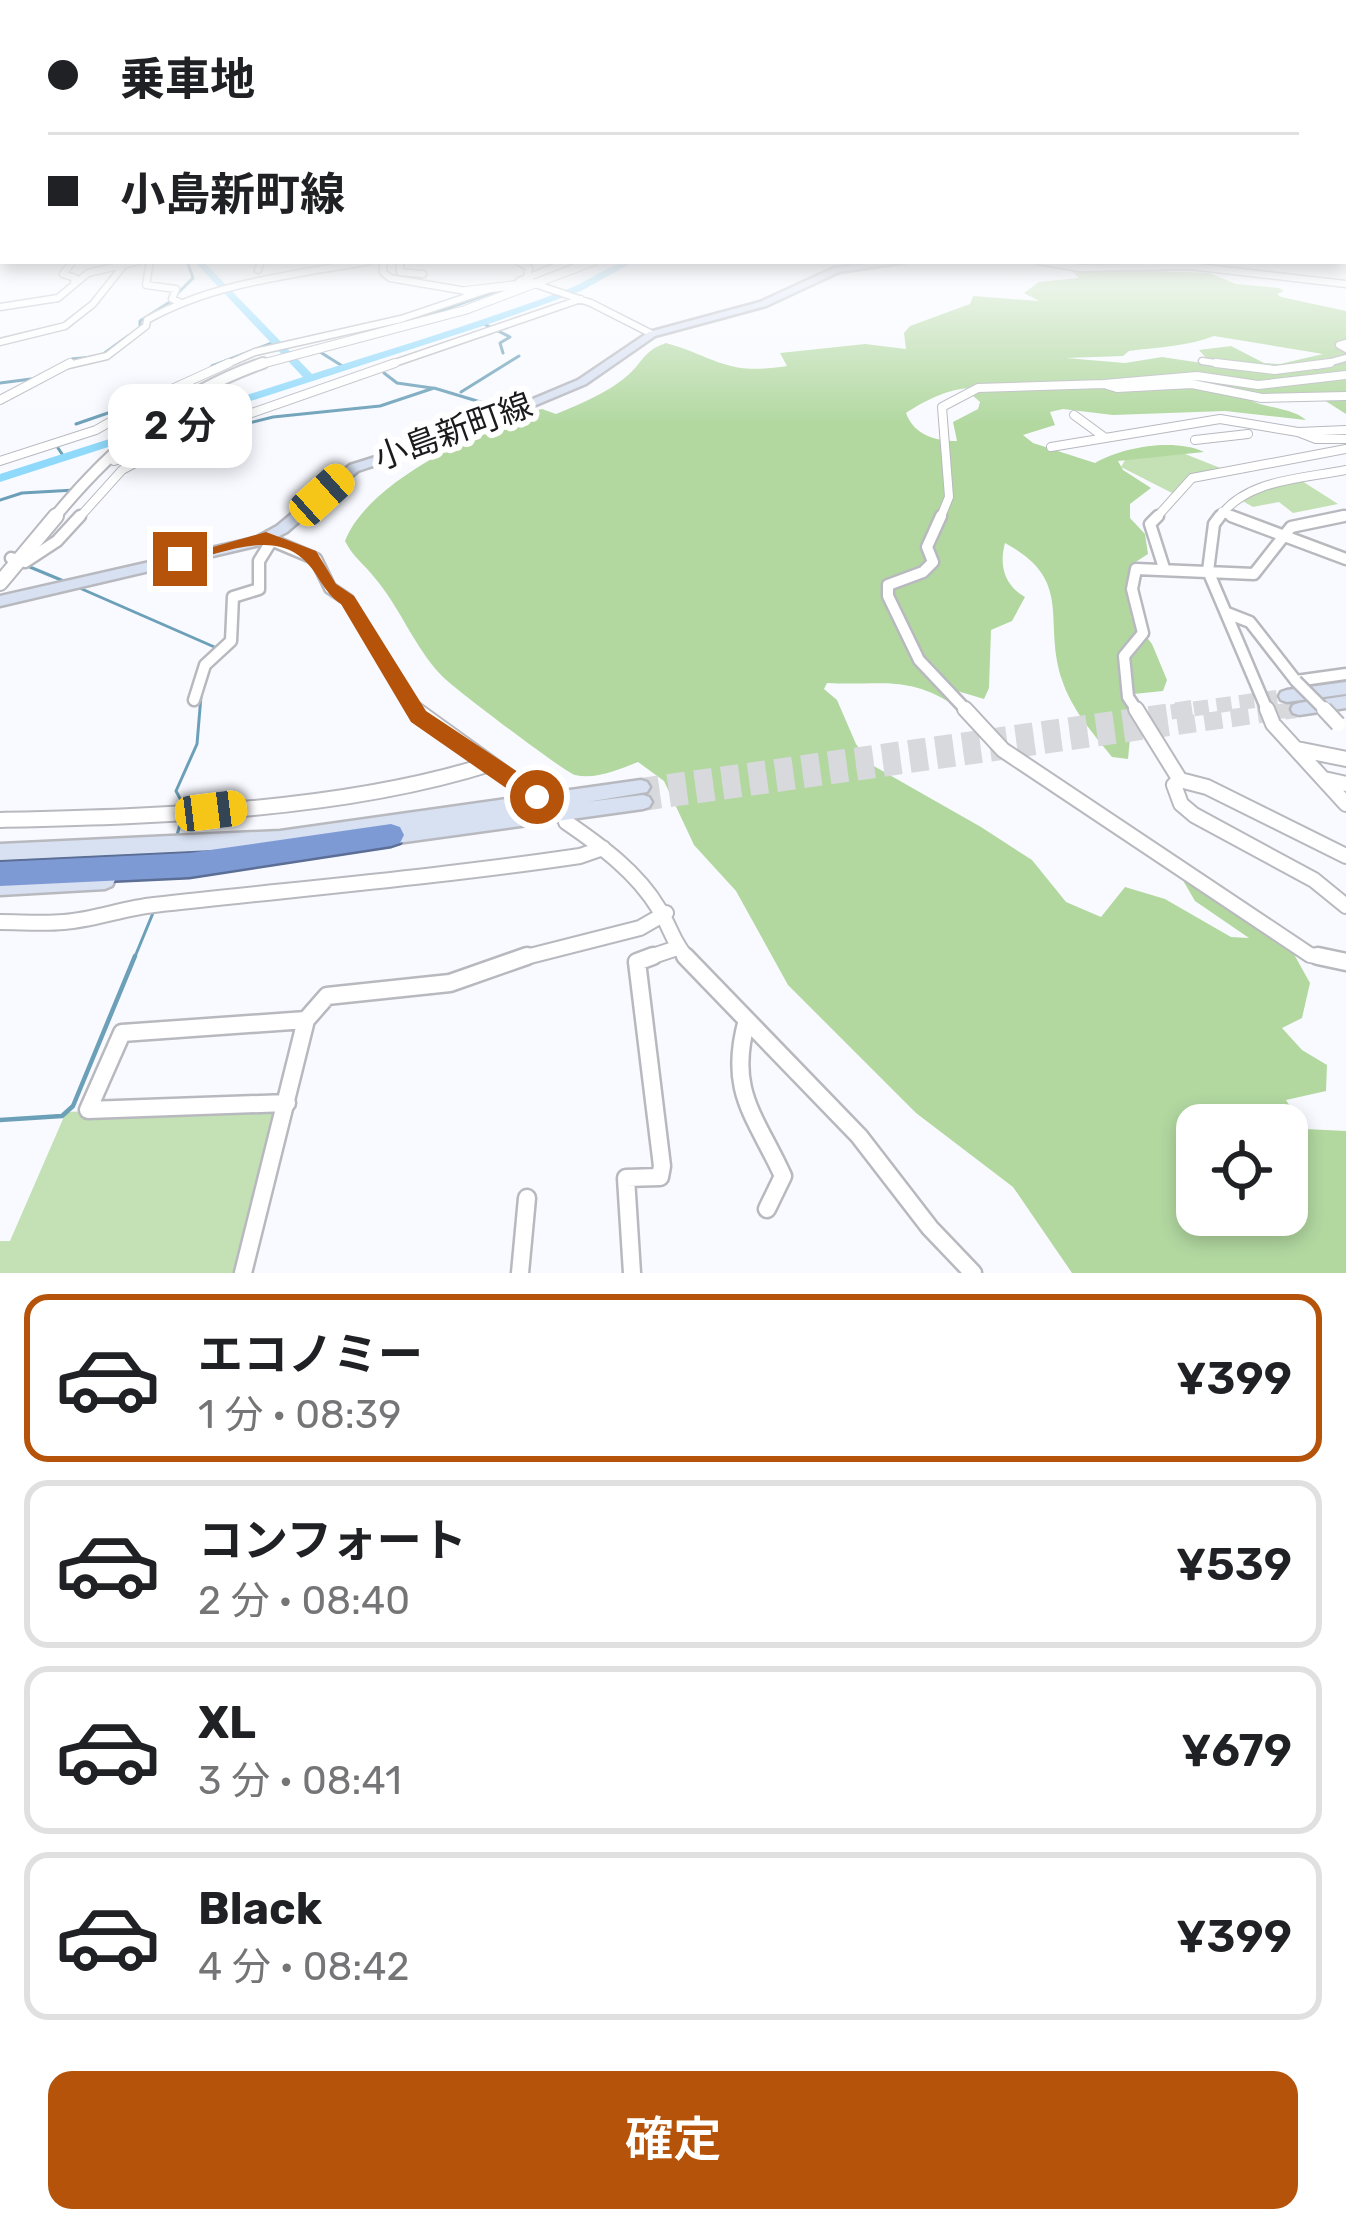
<!DOCTYPE html>
<html lang="ja">
<head>
<meta charset="utf-8">
<style>
	:root { --surface:#fff; --page:#f6f6f6; --text:#202124; --muted:#757577; --line:#e0e0e0; --accent:#b45309 }
	body { margin:0; font-family:Rubik,"Noto Sans JP",sans-serif; background:var(--page); color:var(--text); height:100vh; display:flex; flex-direction:column; font-size:45px; white-space:nowrap }
	* { box-sizing:border-box; margin:0 }
	p { font-size:39px; color:var(--muted) }
	.icon { flex:none; width:66px; height:66px; fill:none; stroke:currentColor; stroke-width:2; stroke-linecap:round; stroke-linejoin:round }
	.map { position:relative; height:1273px; overflow:hidden }
	.drawer { display:flex; flex-direction:column; background:var(--surface); flex:1 }
	.drawer>* { flex:none }
	.top-card { position:absolute; left:0px; top:0px; width:1347px; height:264px; box-shadow:0 6px 18px #0003; display:grid; align-content:center; height:264px; padding:0 48px; background:var(--surface) }
	.fabs { position:absolute; left:1176px; top:1104px; display:grid; gap:24px }
	.fabs a { display:grid; place-items:center; width:132px; height:132px; border-radius:24px; background:var(--surface); box-shadow:0 6px 18px #0003; font-size:60px }
	.end { position:absolute; width:54px; height:54px; margin:-27px; border:15px solid #b45309; background:#fff; box-shadow:0 0 0 6px #fff }
	.from { border-radius:50% }
	.bubble { position:absolute; height:84px; border-radius:24px; background:var(--surface); box-shadow:0 6px 18px #0003; font-size:39px; font-weight:600; line-height:84px; text-align:center }
	.car { position:absolute; width:36px; height:72px; margin:-36px -18px; border-radius:15px; box-shadow:0 0 9px 3px #0007; background:linear-gradient(#f5c518 24%,#345 0 40%,#f5c518 0 76%,#345 0 86%,#f5c518 0) }
	.top-card b { display:flex; align-items:center; gap:42px; height:114px; font-size:45px }
	.top-card b+b { border-top:3px solid var(--line) }
	.top-card i { width:30px; height:30px; background:var(--text) }
	ul { padding:21px 0 0; list-style:none }
	li { display:flex; align-items:center; gap:36px; height:168px; margin:0 24px 18px; padding:0 24px; border:6px solid var(--line); border-radius:24px }
	li div { flex:1 }
	li b { display:block; font-size:45px }
	li em { font-style:normal; font-weight:600 }
	li.on { border-color:var(--accent) }
	li>.icon { width:108px; height:108px; stroke-width:1.5 }
	.cta { display:flex; gap:24px; margin-top:auto; padding:24px 48px }
	.cta a { flex:1; height:138px; border-radius:24px; background:var(--accent); color:#fff; font-size:48px; font-weight:600; line-height:138px; text-align:center }
	.map>svg:first-child { display:block }
	.green { fill:#c3e1b4 }
	.forest { fill:#b2d8a0; fill-rule:evenodd }
	.lines { fill:none; stroke-linecap:round; stroke-linejoin:round }
	.stream-far1 { stroke:#6ca0b8; stroke-width:3 }
	.stream { stroke:#6ca0b8; stroke-width:4.5 }
	.river { fill:#8fd9fa; fill-rule:evenodd }
	.secondary-tunnel-far1 { stroke:#d8d9dd; stroke-width:15; stroke-dasharray:15 8; stroke-linecap:butt }
	.secondary-tunnel { stroke:#d8d9dd; stroke-width:18; stroke-dasharray:18 9; stroke-linecap:butt }
	.minor-far4-casing { stroke:#b8b9bf; stroke-width:9 }
	.minor-far3-casing { stroke:#b8b9bf; stroke-width:10 }
	.minor-far2-casing { stroke:#b8b9bf; stroke-width:15 }
	.minor-far1-casing { stroke:#b8b9bf; stroke-width:18 }
	.minor-casing { stroke:#b8b9bf; stroke-width:21 }
	.tertiary-far2-casing { stroke:#b8b9bf; stroke-width:10 }
	.tertiary-far1-casing { stroke:#b8b9bf; stroke-width:14 }
	.tertiary-casing { stroke:#b8b9bf; stroke-width:18 }
	.secondary-casing { stroke:#b8b9bf; stroke-width:5 }
	.motorway-casing { stroke:#5b6e95; stroke-width:5 }
	.minor-far4 { stroke:#fff; stroke-width:6 }
	.minor-far3 { stroke:#fff; stroke-width:8 }
	.minor-far2 { stroke:#fff; stroke-width:10 }
	.minor-far1 { stroke:#fff; stroke-width:14 }
	.minor { stroke:#fff; stroke-width:16 }
	.tertiary-far2 { stroke:#fff; stroke-width:8 }
	.tertiary-far1 { stroke:#fff; stroke-width:10 }
	.tertiary { stroke:#fff; stroke-width:14 }
	.secondary { fill:#d8e1f2; fill-rule:evenodd }
	.motorway { fill:#7e9ad5; fill-rule:evenodd }
	.minor-bridge-far1-casing { stroke:#b8b9bf; stroke-width:15; stroke-linecap:butt }
	.minor-bridge-casing { stroke:#b8b9bf; stroke-width:18; stroke-linecap:butt }
	.minor-bridge-far1 { stroke:#fff; stroke-width:10 }
	.minor-bridge { stroke:#fff; stroke-width:14 }
	.route { fill:#b45309 }
	.labels { text-anchor:middle; dominant-baseline:central; stroke-width:12; stroke-linejoin:round; paint-order:stroke }
	.far-street-label { font-size:33px; fill:#1b1b1d; stroke:#fff }
</style>
</head>
<body>
<div class="map">
<svg width="1346" height="1273" viewBox="0 0 1346 1273">
	<rect width="100%" height="100%" fill="#f9faff"/>
	<path class="green" d="M1175,450L1223,469L1192,475L1172,493L1121,467L1125,460Z
		M1302,481L1338,504L1293,513L1279,502L1253,507L1239,499L1252,492Z
		M287,1103L243,1273H0V1241H10L66,1112Z"/>
	<path class="forest" d="M1084,269L1209,273L1236,284L1279,288L1284,291L1277,294L1281,297L1346,311V414L1324,400L1326,395L1248,399C1266,409 1291,407 1306,420L1225,411L1113,415L1063,409L1050,412L1055,425L1023,435L1033,443L1095,463C1122,447 1175,438 1204,452L1118,461L1123,470L1151,488L1130,504V518L1145,534L1148,554L1131,565V617L1152,644L1167,680L1163,691L1124,695L1132,717L1128,759L1112,757C1092,732 1072,710 1062,680C1042,620 1075,581 1005,543C999,565 1004,585 1025,597L1012,621L991,630L989,688L984,699L954,690L951,703C905,675 879,686 827,683L824,689L837,700L856,744L872,765L981,827L1032,860L1066,902L1101,917L1125,887L1165,899L1231,937L1249,938L1195,901L1181,877L1280,929L1310,983L1302,1018L1282,1028L1302,1050L1327,1065L1326,1091L1286,1100L1305,1129L1346,1131V1273H1072L1013,1187L916,1113L788,985L736,891L694,845L664,781L638,762C620,769 596,780 575,775C567,774 452,687 442,676C414,647 400,607 374,577C363,563 353,557 345,541C368,482 471,437 527,412L542,409L556,414C581,404 617,389 636,367C646,355 649,349 666,343C716,357 725,376 787,366L780,353L865,344L906,349L904,333L910,326L970,304L973,296L1039,301L1024,293L1039,282L1079,278L1072,271ZM1214,336L1323,354L1280,364L1264,363L1231,346L1199,350L1207,359L1202,363L1162,357L1125,363L1066,358L1123,356L1129,351C1159,347 1190,346 1214,336ZM973,388L972,395L980,402L978,409L953,422L957,441C935,441 914,435 906,413C926,400 949,388 973,388ZM1197,1125H1287V1215H1197Z"/>
	<g class="lines">
		<path class="stream-far1" d="M537,278L580,261
			M178,293L193,278L187,261
			M412,321L499,290
			M482,323L510,337L500,343L503,353
			M140,326V321L173,300
			M320,352L344,367
			M102,355L128,336
			M72,359L93,357
			M212,366L272,343
			M384,373L397,383L432,388
			M0,383L31,379
			M461,392L519,356
			M76,424L134,404
			M200,435L273,417L380,406L434,388L497,407
			M58,448L64,457
			M0,500L22,493L75,490
			M25,565L66,582
			M75,586L219,649
			M184,806L176,791L197,744L201,696
			M177,835L181,821
			M134,959L153,913"/>
		<path class="stream" d="M0,1120L62,1116L73,1106L135,956"/>
		<path class="river" d="M194,261H203L312,374C398,347 484,321 568,289C590,281 612,261 635,261L581,291L486,325L0,482V474L303,377Z"/>
		<path class="secondary-tunnel-far1" d="M1171,712L1287,696
			M1275,712L1299,709"/>
		<path class="secondary-tunnel" d="M641,787L1192,709
			M643,802L1296,709"/>
		<g class="minor-far4-casing">
			<path id="minor-far4" d="M73,261L63,274L75,278L74,283
				M150,261L146,285L176,289L172,299L179,302
				M383,261V272L390,278L466,291
				M400,261V272L423,274
				M518,261L529,268L527,276
				M1039,261L1080,268L1190,266L1346,284
				M258,270L261,261
				M519,281L570,261
				M532,283L591,303L652,334
				M0,307L58,298L88,273L139,261
				M0,342L65,326L93,304L124,265
				M1346,343L1339,345L1346,349
				M1202,361L1235,366
				M64,366L107,356L146,326L147,320C215,282 294,275 370,261
				M223,366L255,352L401,319L493,288
				M386,366L581,299
				M1317,366L1346,358"/>
		</g>
		<g class="minor-far3-casing">
			<path id="minor-far3" d="M1216,363L1275,370L1330,363
				M1346,375L1258,385L1197,376L1104,384L1117,388L1192,384L1262,398L1346,396
				M0,400L70,363
				M1074,415L1104,437
				M1346,430L1298,432L1316,439H1346
				M1195,440L1248,434
				M1051,447L1220,419L1298,432
				M0,461L96,430L150,399L229,363
				M114,461L395,363
				M1222,512L1239,519
				M78,519L122,470L174,442
				M940,519L949,497L942,407L978,388L1104,384
				M1155,519L1192,478L1346,449
				M1218,519C1245,479 1301,479 1346,470
				M1330,519L1346,515"/>
		</g>
		<g class="minor-far2-casing">
			<path id="minor-far2" d="M941,516L927,547L933,562L923,572L888,585V596L919,660L968,712
				M1158,516L1150,524L1164,568
				M1220,516L1214,524L1208,571L1268,712
				M1231,516L1346,559
				M266,538L316,559L330,588L348,600L417,712
				M11,558L25,562L57,541L80,516
				M1227,613L1250,622L1296,681L1346,674
				M194,700L205,665L231,641L233,597L259,589V561L272,540
				M1138,712L1128,697L1124,656L1143,633L1132,589L1136,569L1254,574L1291,527L1344,516"/>
		</g>
		<g class="minor-far1-casing">
			<path id="minor-far1" d="M415,709L537,797
				M965,709L1003,750L1310,955L1333,959
				M1136,709L1180,780
				M1267,709L1273,724L1346,804
				M1297,749L1346,759
				M1324,779L1346,784
				M0,820C159,816 338,812 490,764
				M566,822C601,846 637,872 659,909C670,926 674,945 688,959
				M1346,856L1207,787L1180,780L1174,785L1181,804L1194,815L1314,880L1346,906
				M0,922C21,922 43,924 64,922C94,920 124,908 154,905C296,889 438,877 580,856L603,848
				M518,959L640,928L666,913
				M644,959L677,948"/>
		</g>
		<g class="minor-casing">
			<path id="minor" d="M685,956L859,1136L930,1228L973,1273
				M1318,956L1346,962
				M747,1020C727,1091 755,1115 783,1176L767,1209
				M287,1103L88,1110L122,1033L306,1020
				M243,1273L306,1020L327,996L450,983L527,956
				M520,1273L527,1198
				M632,1273L626,1178L660,1177L662,1166L637,962L653,956"/>
		</g>
		<g class="tertiary-far2-casing">
			<path id="tertiary-far2" d="M466,291L532,283
				M254,366L465,310L594,261"/>
		</g>
		<g class="tertiary-far1-casing">
			<path id="tertiary-far1" d="M53,519C112,447 174,394 263,363"/>
		</g>
		<g class="tertiary-casing">
			<path id="tertiary" d="M0,583L56,516"/>
		</g>
		<g class="secondary-casing">
			<path id="secondary" d="M889,261H913L839,272L766,306L655,336L586,384L460,437L358,471L287,532L264,544L0,606V596L255,538L277,526L350,465L452,433L578,380L649,332L760,302L834,268Z
				M1346,682V694L1287,702L1281,700L1279,696L1281,692L1287,690Z
				M1346,696V708L1299,715L1293,713L1291,709L1293,705L1299,703Z
				M641,780L647,782L650,787L647,792L587,802L643,795L649,797L652,802L649,807L643,809L383,845L376,843L374,837L376,833L280,847L0,860V844L280,831Z
				M105,871L112,874L115,880L112,886L105,889L0,895V877Z"/>
		</g>
		<g class="motorway-casing">
			<path id="motorway" d="M391,824L400,827L404,835L400,843L391,846L189,877L0,886V862L189,853Z"/>
		</g>
		<use href="#minor-far4" class="minor-far4"/>
		<use href="#minor-far3" class="minor-far3"/>
		<use href="#minor-far2" class="minor-far2"/>
		<use href="#minor-far1" class="minor-far1"/>
		<use href="#minor" class="minor"/>
		<use href="#tertiary-far2" class="tertiary-far2"/>
		<use href="#tertiary-far1" class="tertiary-far1"/>
		<use href="#tertiary" class="tertiary"/>
		<use href="#secondary" class="secondary"/>
		<use href="#motorway" class="motorway"/>
		<g class="minor-bridge-far1-casing">
			<path id="minor-bridge-far1" d="M1296,681L1327,712"/>
		</g>
		<g class="minor-bridge-casing">
			<path id="minor-bridge" d="M1324,709L1338,724"/>
		</g>
		<use href="#minor-bridge-far1" class="minor-bridge-far1"/>
		<use href="#minor-bridge" class="minor-bridge"/>
	</g>
	<linearGradient id="sky" x2="0" y2="1"><stop stop-color="#84c3ef"/><stop offset="0.58" stop-color="#fcfdff"/><stop offset="1" stop-color="#fcfdff" stop-opacity="0"/></linearGradient>
	<rect width="1346" height="424" fill="url(#sky)"/>
	<path class="route" d="M266,532L316,551L336,584L354,596L426,711L545,790V804H529L411,722L341,604C322,591 319,573 303,559C271,529 217,555 180,564L171,559Z"/>
	<g class="labels">
		<g class="far-street-label">
			<text transform="translate(453 431) rotate(-20)">小島新町線</text>
		</g>
	</g>
</svg>
<div class="fabs">
<a><svg class="icon" aria-label="locate" viewBox="0 0 24 24"><circle cx="12" cy="12" r="6"/><path d="M12 2v4M12 18v4M2 12h4M18 12h4"/></svg></a>
</div>
<i class="end from" style="left:537px;top:797px"></i>
<i class="end" style="left:180px;top:559px"></i>
<div class="bubble" style="left:108px;top:384px;width:144px">2 分</div>
<i class="car" style="left:322px;top:495px;rotate:48deg"></i>
<i class="car" style="left:211px;top:811px;rotate:83deg"></i>
<div class="top-card">
<b><i class="from"></i>乗車地</b>
<b><i></i>小島新町線</b>
</div>
</div>
<section class="drawer">
<ul>
<li class="on"><svg class="icon" aria-label="car" viewBox="0 0 24 24"><path d="M5 17H2v-5l4-1 3-4h7l3 4 3 1v5h-3M9 17h6M6 11h13"/><circle cx="7" cy="17" r="2"/><circle cx="17" cy="17" r="2"/></svg><div><b>エコノミー</b><p>1 分 · 08:39</p></div><em>¥399</em></li>
<li><svg class="icon" aria-label="car" viewBox="0 0 24 24"><path d="M5 17H2v-5l4-1 3-4h7l3 4 3 1v5h-3M9 17h6M6 11h13"/><circle cx="7" cy="17" r="2"/><circle cx="17" cy="17" r="2"/></svg><div><b>コンフォート</b><p>2 分 · 08:40</p></div><em>¥539</em></li>
<li><svg class="icon" aria-label="car" viewBox="0 0 24 24"><path d="M5 17H2v-5l4-1 3-4h7l3 4 3 1v5h-3M9 17h6M6 11h13"/><circle cx="7" cy="17" r="2"/><circle cx="17" cy="17" r="2"/></svg><div><b>XL</b><p>3 分 · 08:41</p></div><em>¥679</em></li>
<li><svg class="icon" aria-label="car" viewBox="0 0 24 24"><path d="M5 17H2v-5l4-1 3-4h7l3 4 3 1v5h-3M9 17h6M6 11h13"/><circle cx="7" cy="17" r="2"/><circle cx="17" cy="17" r="2"/></svg><div><b>Black</b><p>4 分 · 08:42</p></div><em>¥399</em></li>
</ul>
<div class="cta"><a>確定</a></div>
</section>
</body>
</html>
